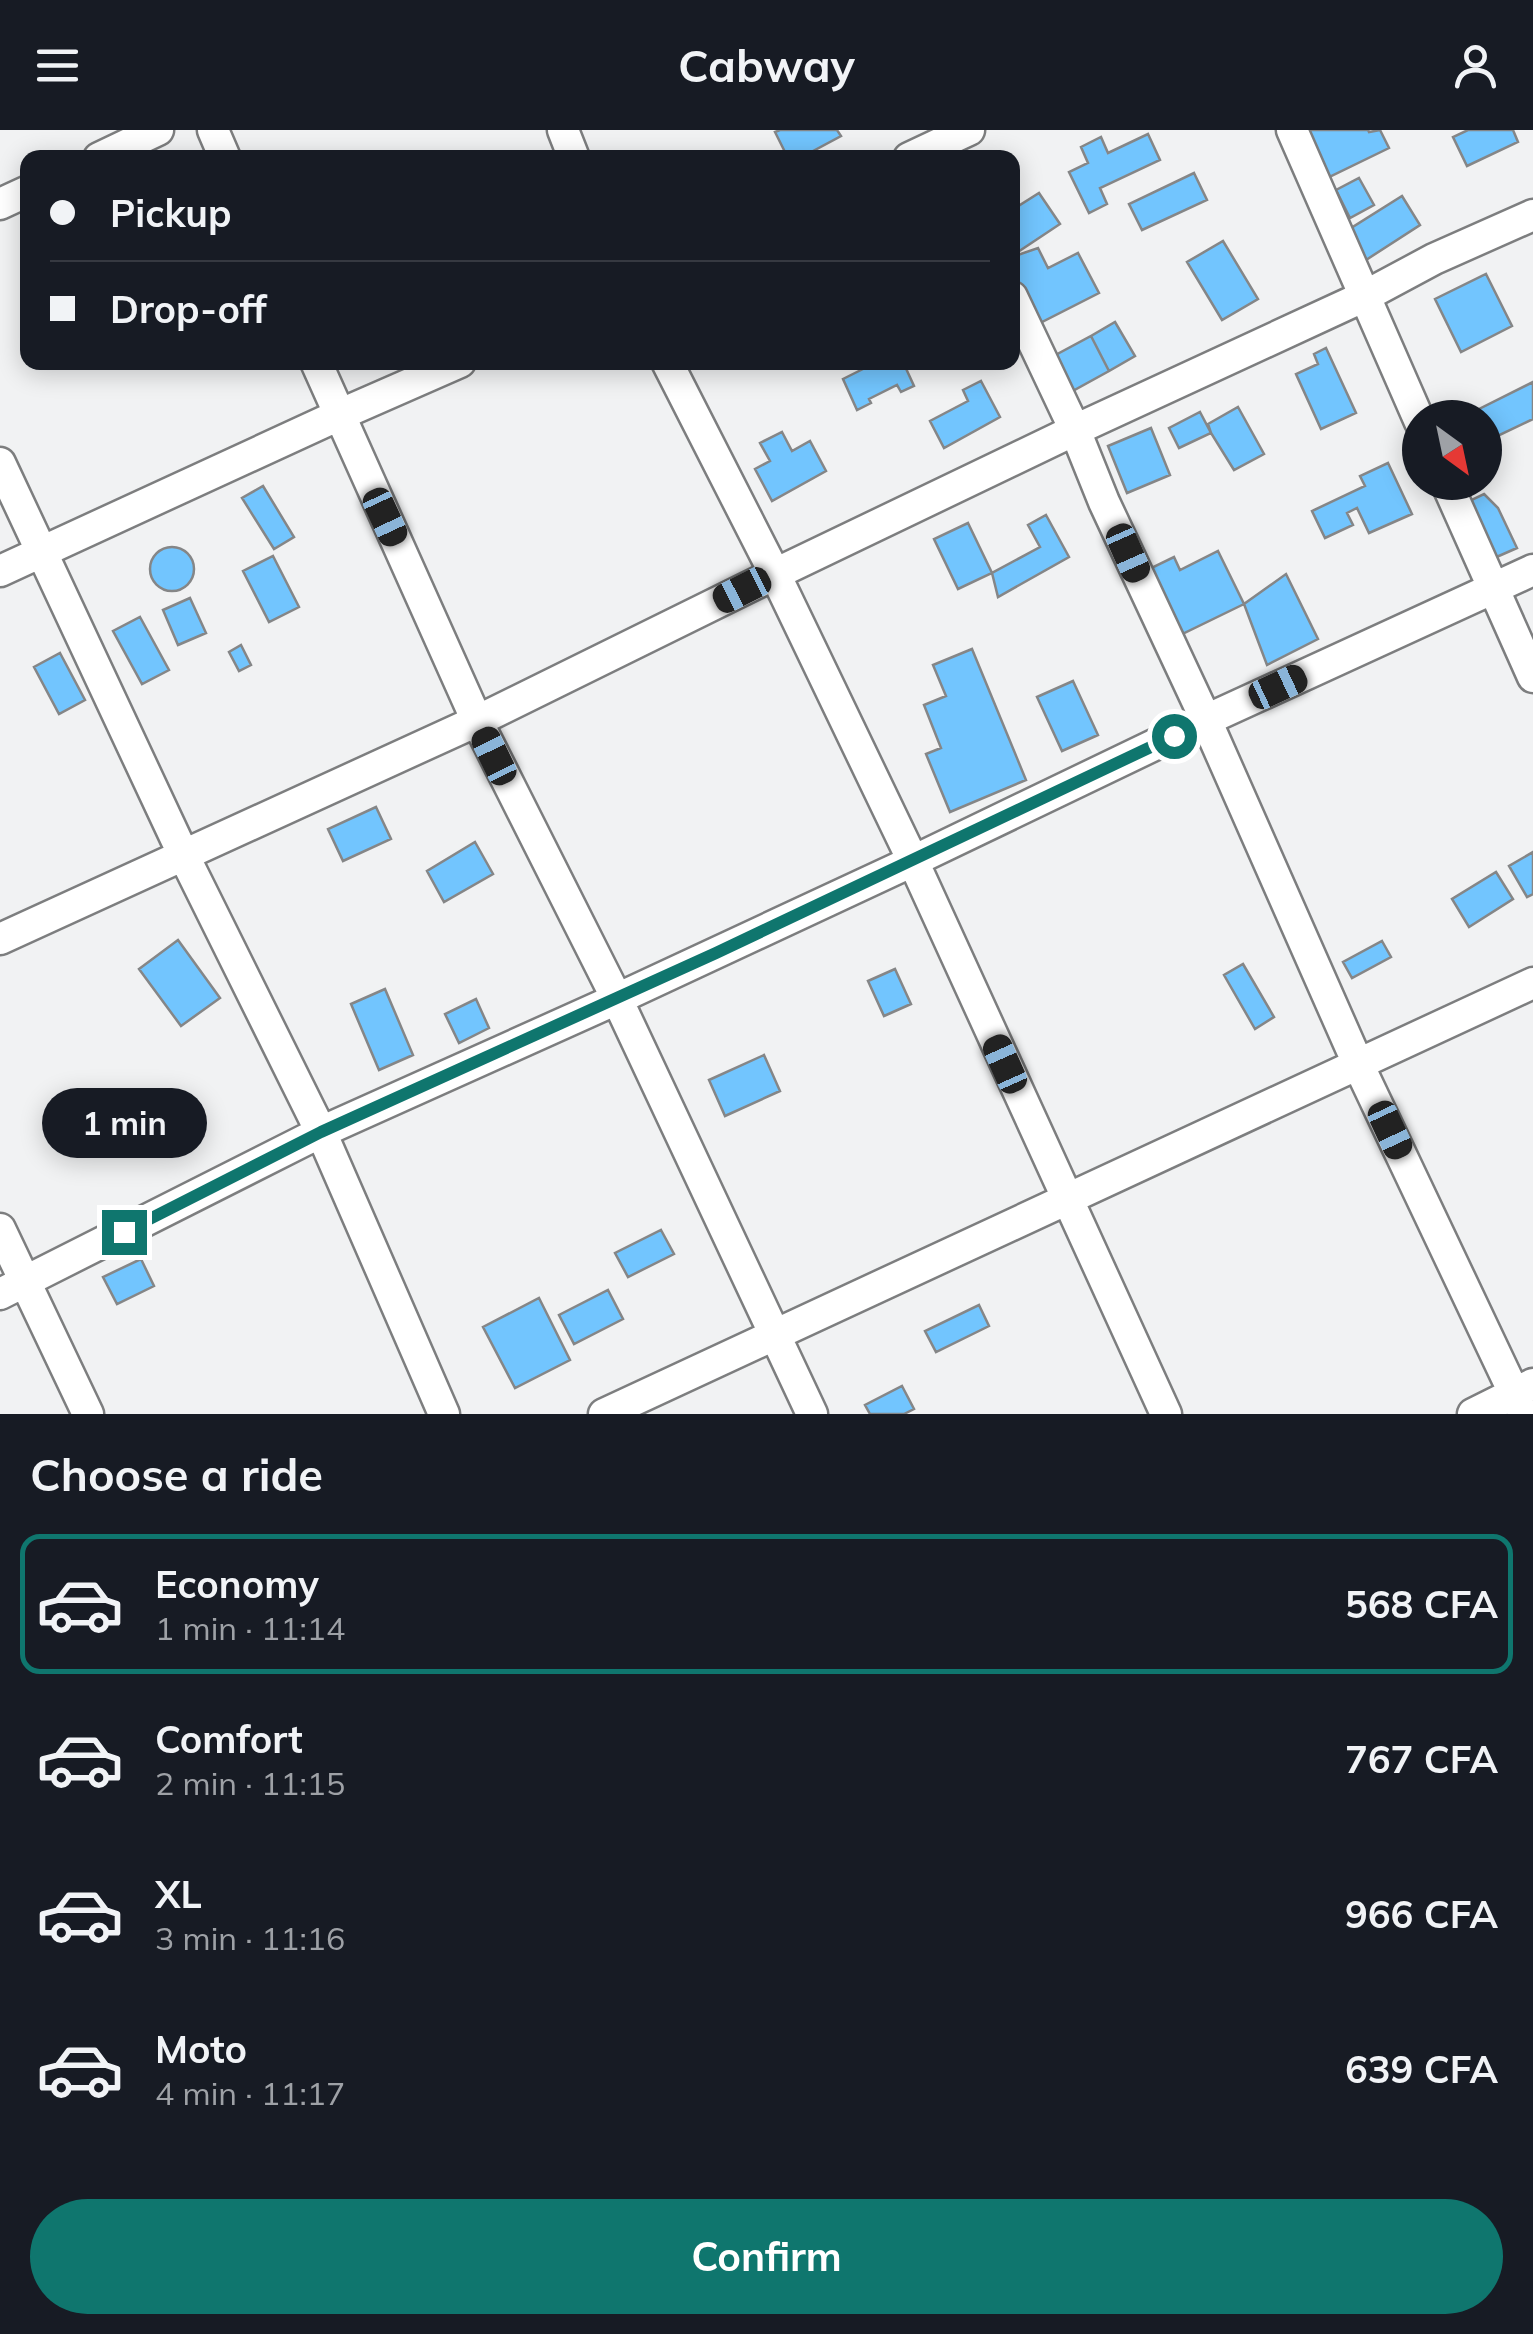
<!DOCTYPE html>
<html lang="en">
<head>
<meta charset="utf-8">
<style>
	:root { --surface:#171b24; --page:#20242c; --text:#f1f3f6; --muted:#9ea1a6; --line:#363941; --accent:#0f766e }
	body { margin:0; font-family:Mulish,sans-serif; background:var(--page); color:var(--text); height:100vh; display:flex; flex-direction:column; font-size:38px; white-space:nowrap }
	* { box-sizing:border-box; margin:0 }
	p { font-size:32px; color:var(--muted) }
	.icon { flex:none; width:55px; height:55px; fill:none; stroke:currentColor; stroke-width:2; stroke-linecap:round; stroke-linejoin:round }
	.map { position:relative; height:1284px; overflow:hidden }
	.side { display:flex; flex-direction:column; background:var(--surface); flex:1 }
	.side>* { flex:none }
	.banner { position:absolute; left:20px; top:20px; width:1000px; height:220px; border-radius:20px; box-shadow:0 5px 25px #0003; display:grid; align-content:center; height:220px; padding:0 30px; background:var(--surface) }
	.needle { width:65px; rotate:147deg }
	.tools { position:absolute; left:1402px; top:270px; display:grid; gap:20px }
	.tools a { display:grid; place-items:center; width:100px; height:100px; border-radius:50%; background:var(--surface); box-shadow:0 5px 25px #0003; font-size:50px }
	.end { position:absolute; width:45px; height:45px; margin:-22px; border:12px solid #0f766e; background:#fff; box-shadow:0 0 0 5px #fff }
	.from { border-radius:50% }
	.bubble { position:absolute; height:70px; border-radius:35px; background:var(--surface); box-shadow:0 5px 25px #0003; font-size:32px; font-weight:700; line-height:70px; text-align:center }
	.car { position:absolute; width:30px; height:60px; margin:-30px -15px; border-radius:12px; box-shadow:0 0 8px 2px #0007; background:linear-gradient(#222 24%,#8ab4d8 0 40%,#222 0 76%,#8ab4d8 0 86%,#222 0) }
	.banner b { display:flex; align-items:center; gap:35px; height:95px; font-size:38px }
	.banner b+b { border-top:2px solid var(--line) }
	.banner i { width:25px; height:25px; background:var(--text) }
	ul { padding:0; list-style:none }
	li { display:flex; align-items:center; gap:30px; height:140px; margin:0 20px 15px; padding:0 10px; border:5px solid transparent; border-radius:20px }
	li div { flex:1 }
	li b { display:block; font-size:38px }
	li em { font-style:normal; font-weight:700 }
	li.active { border-color:var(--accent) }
	li>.icon { width:90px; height:90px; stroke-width:1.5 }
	h2 { padding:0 30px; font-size:45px; line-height:120px }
	.action { display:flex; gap:20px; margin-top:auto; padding:20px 30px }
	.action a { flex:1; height:115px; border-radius:60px; background:var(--accent); color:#fff; font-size:40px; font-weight:700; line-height:115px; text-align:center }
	header { display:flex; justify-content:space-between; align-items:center; height:130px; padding:0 30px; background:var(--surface); font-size:45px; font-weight:700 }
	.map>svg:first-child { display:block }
	.building { fill:#72c5fe; stroke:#858687; stroke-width:2.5 }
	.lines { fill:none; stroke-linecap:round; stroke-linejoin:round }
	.minor-casing { stroke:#7d7e7f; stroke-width:35 }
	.minor { stroke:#fff; stroke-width:30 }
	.route { stroke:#0f766e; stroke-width:12 }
</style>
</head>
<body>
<header><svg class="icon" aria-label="menu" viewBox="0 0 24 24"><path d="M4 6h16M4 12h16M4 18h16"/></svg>Cabway<svg class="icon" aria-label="person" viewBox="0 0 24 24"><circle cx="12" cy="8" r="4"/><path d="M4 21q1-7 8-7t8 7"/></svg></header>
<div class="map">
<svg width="1533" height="1284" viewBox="0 0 1533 1284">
	<rect width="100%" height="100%" fill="#f1f2f3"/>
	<path class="building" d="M780,0H837L841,6L800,28H788L775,2Z
		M1301,0H1368L1369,2L1380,0L1389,18L1325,49Z
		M1468,0H1513L1518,12L1467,36L1453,7Z
		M1148,4L1160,30L1100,58L1107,74L1089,83L1069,42L1088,33L1081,17L1101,7L1108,23Z
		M1194,43L1207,70L1142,100L1129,74Z
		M1359,48L1374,75L1350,88L1336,60Z
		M1039,63L1060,94L1012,126V80Z
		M1402,66L1420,95L1366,130L1348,100Z
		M1223,111L1258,169L1222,190L1187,132Z
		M1038,118L1048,138L1078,123L1099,163L1038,194L1012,138V127Z
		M1486,144L1512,196L1461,222L1435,169Z
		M1115,192L1135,226L1109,241L1091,206Z
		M1091,206L1109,241L1069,263L1050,228Z
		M1326,218L1356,283L1321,299L1296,244L1318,234L1314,224Z
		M877,232H903L914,256L901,262L897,255L869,269L871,273L857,280L843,249Z
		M981,251L1000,287L944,318L930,291L968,271L963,260Z
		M1533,252V289L1485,312V288H1461Z
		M1238,277L1264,324L1234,340L1211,303L1208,294Z
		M1200,282L1211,303L1179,318L1169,298Z
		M1151,298L1170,345L1127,363L1108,316Z
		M782,302L792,321L810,311L826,341L772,371L755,339L770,331L760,313Z
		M1388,333L1412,384L1369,403L1357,378L1347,383L1353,395L1325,408L1312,381L1365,356L1360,346Z
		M263,356L294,407L274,419L242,368Z
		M1484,364L1498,378L1517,418L1492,429L1465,373Z
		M1046,385L1069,427L998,467L992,443L1040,417L1028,395Z
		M968,393L992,443L958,459L934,409Z
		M150 439a22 22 0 1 1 44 0a22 22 0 1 1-44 0Z
		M1218,421L1244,474L1174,508L1145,441L1174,427L1180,440Z
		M273,426L299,477L269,492L243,441Z
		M1286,444L1318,509L1267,535L1244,474Z
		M190,468L206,503L178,515L163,480Z
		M140,487L169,540L142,554L113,501Z
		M241,515L251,535L239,541L229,522Z
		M972,519L1026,650L950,682L926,624L941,618L924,575L946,566L933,535Z
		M60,523L85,570L59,584L34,537Z
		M1073,551L1098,605L1062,621L1037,567Z
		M376,677L391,709L343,731L328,699Z
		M475,712L493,744L444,772L427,741Z
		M1533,722V764L1527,767L1509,736Z
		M1496,742L1513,769L1469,797L1452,769Z
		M178,810L220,868L181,896L139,839Z
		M1382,811L1391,827L1352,848L1343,832Z
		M1243,834L1274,887L1255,899L1224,845Z
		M895,839L911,874L884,886L868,851Z
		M385,859L413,925L379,940L351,874Z
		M476,869L489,898L459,913L445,884Z
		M764,925L780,961L725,986L709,950Z
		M661,1100L674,1124L628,1147L615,1123Z
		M141,1129L154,1156L117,1174L103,1147Z
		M608,1160L623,1189L574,1214L559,1185Z
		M539,1168L570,1230L515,1258L483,1197Z
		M979,1175L989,1196L936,1222L925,1201Z
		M902,1256L914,1279L904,1284H870L865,1275Z"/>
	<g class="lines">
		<g class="minor-casing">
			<path id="minor" d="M213,0L225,28
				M563,0L574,28
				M1292,0L1420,292
				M99,28L158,0
				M909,28L969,0
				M0,74L28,61
				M1012,167L1075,300L1104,372L1206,590L1358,934L1524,1284
				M316,232L477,591L617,869L812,1284
				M667,232L775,444L913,731L1166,1284
				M0,333L183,724L321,1002L444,1284
				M1446,352L1533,547
				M0,441L339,285L460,232
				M0,809L477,591L775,444L1075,300L1365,166L1434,129L1533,85
				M0,1099L88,1284
				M0,1164L321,1002L617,869L913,731L1206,590L1533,440
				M604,1284L1533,853
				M1473,1284L1533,1254"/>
		</g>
		<use href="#minor" class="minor"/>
	</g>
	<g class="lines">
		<path class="route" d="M124,1102L321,1002L716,823L1174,606"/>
	</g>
</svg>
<div class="tools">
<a><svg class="needle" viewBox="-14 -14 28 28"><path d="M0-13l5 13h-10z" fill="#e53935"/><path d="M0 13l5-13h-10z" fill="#9ea1a6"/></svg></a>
</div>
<i class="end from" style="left:1174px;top:606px"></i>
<i class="end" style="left:124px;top:1102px"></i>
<div class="bubble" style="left:42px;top:958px;width:165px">1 min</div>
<i class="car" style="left:385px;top:387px;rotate:155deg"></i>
<i class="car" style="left:1128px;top:423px;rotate:156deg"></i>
<i class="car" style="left:742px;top:460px;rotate:243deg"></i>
<i class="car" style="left:1278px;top:557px;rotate:65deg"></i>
<i class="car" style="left:494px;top:626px;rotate:334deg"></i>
<i class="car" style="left:1005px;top:934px;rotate:336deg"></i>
<i class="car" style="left:1390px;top:1000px;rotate:155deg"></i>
<div class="banner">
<b><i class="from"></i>Pickup</b>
<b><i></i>Drop-off</b>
</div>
</div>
<section class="side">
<h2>Choose a ride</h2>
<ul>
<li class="active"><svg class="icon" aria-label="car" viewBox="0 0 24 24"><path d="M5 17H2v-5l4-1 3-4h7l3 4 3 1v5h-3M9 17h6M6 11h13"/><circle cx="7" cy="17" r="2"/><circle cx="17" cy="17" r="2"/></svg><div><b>Economy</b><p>1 min · 11:14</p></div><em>568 CFA</em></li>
<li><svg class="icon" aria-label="car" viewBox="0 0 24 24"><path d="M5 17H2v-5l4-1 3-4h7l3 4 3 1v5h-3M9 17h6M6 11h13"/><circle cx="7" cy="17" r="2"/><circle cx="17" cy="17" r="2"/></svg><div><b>Comfort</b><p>2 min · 11:15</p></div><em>767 CFA</em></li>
<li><svg class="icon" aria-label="car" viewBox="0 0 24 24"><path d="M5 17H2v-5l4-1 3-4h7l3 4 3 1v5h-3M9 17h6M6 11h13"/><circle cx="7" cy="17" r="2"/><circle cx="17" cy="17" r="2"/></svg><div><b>XL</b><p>3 min · 11:16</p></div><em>966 CFA</em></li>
<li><svg class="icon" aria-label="car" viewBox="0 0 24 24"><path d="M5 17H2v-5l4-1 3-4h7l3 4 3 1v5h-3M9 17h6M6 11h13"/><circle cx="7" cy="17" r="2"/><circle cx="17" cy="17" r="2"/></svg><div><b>Moto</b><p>4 min · 11:17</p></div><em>639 CFA</em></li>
</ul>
<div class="action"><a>Confirm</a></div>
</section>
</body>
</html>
